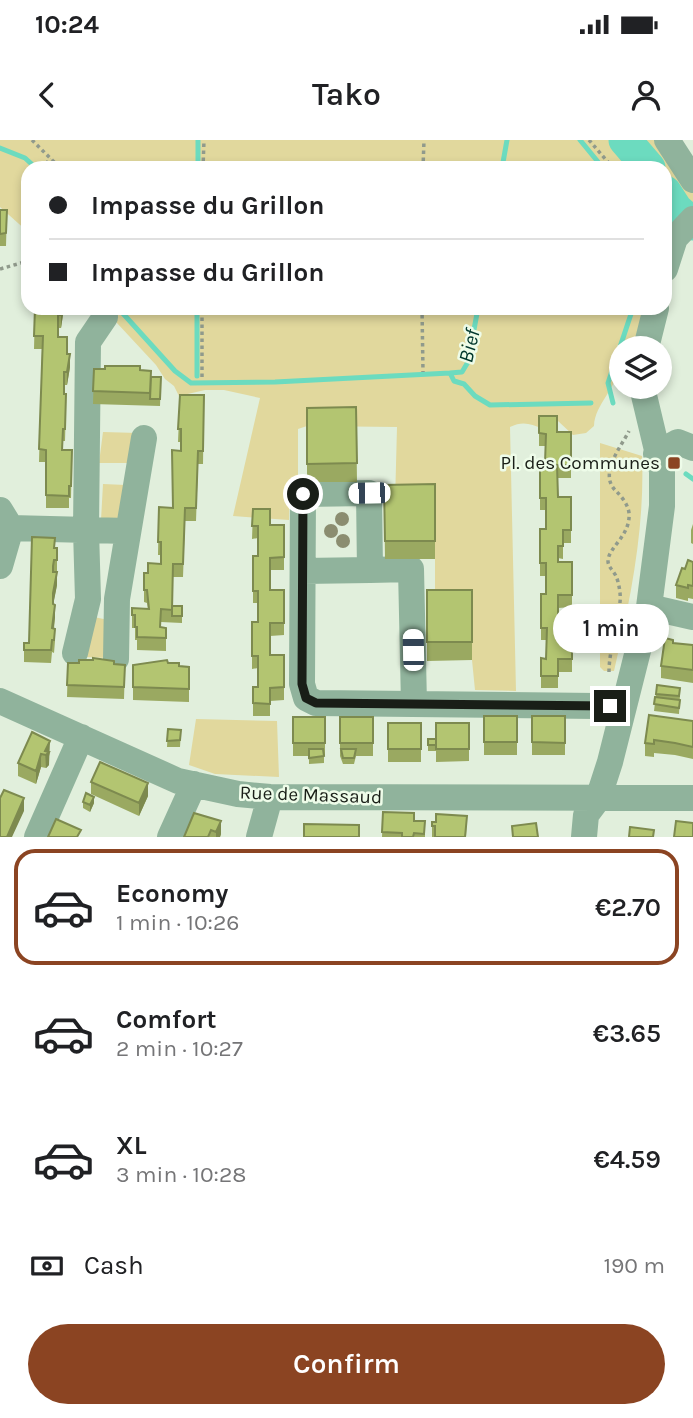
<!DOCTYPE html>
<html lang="en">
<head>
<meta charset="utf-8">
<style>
	:root { --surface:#fff; --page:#f2f2f2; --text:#202124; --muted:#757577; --line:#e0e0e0; --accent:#8b4422 }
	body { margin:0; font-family:Karla,sans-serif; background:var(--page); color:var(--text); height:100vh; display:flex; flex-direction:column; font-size:26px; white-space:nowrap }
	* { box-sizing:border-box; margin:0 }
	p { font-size:23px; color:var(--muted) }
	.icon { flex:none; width:38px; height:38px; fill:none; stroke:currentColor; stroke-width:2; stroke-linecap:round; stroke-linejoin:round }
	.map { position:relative; height:697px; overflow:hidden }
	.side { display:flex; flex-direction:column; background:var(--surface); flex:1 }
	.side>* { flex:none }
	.top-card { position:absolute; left:21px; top:21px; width:651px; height:154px; border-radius:21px; box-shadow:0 4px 10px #0003; display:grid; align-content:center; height:154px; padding:0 28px; background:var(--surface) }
	.fabs { position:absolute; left:609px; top:196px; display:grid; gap:14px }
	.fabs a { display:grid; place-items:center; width:63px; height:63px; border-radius:50%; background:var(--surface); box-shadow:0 4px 10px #0003; font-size:35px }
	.end { position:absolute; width:32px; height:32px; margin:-16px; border:9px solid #191e17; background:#fff; box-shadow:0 0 0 4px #fff }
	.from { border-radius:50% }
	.bubble { position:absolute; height:49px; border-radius:24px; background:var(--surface); box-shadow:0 4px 10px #0003; font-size:23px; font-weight:600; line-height:49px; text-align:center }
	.car { position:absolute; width:21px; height:42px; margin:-21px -10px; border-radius:9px; box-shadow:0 0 5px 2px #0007; background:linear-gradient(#fff 24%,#345 0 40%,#fff 0 76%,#345 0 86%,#fff 0) }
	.top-card b { display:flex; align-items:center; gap:24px; height:66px; font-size:26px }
	.top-card b+b { border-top:2px solid var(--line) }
	.top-card i { width:18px; height:18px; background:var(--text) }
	ul { padding:12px 0 0; list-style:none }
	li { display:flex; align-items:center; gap:21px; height:116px; margin:0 14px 10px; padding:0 14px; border:4px solid transparent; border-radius:21px }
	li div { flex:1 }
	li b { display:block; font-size:26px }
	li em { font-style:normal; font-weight:600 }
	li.on { border-color:var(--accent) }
	li>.icon { width:63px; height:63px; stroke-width:1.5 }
	.pay { display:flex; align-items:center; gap:18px; height:77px; padding:0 28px; font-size:26px }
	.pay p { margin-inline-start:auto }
	.action { display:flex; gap:14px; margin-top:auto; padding:14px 28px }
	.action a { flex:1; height:80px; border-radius:42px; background:var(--accent); color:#fff; font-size:28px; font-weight:600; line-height:80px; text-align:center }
	.status { display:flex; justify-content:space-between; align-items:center; height:49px; padding:0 35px; background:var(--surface); direction:ltr }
	.status svg { height:19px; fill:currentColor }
	header { display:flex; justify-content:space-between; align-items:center; height:91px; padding:0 28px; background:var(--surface); font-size:32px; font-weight:600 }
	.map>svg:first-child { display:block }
	.green { fill:#e1d89d }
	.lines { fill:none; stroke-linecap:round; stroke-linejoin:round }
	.stream { stroke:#6cdbbf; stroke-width:5 }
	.river { stroke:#6cdbbf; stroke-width:33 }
	.path { stroke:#909a8c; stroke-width:3.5; stroke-dasharray:3.5 3.5; stroke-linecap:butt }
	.minor { stroke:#90b39c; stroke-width:26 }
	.tree { fill:#8b8d70 }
	.wall { fill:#9aa961 }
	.shaded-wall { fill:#7d8a4f }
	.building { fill:#b3c571; stroke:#7d8a4f; stroke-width:2 }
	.route { stroke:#191e17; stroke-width:9 }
	.poi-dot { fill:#8b4422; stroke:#eefce9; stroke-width:2.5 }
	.labels { text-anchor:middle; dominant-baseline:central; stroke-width:5; stroke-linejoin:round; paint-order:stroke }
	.poi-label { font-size:19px; fill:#191e17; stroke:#eefce9; text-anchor:end }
	.street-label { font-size:19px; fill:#191e17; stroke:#eefce9 }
	.water-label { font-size:21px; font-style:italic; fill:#01372c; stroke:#eefce9 }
</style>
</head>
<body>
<div class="status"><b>10:24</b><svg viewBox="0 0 49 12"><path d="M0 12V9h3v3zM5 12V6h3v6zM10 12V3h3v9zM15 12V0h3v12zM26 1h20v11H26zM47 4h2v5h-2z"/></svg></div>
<header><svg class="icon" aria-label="back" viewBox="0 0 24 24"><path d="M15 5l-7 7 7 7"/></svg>Tako<svg class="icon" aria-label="person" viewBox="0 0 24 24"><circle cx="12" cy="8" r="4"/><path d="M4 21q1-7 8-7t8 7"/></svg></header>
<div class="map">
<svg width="693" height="697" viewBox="0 0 693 697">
	<rect width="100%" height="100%" fill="#e1efdc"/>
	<path class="green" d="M0,0H656L693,52V70L670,79L665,87V28H28V92L0,67Z
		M103,168H646L636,208H621V223L618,225C619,247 595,263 594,286L586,293L573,295L558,281L549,283L543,289C530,283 522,281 510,287L516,551L475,550L472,520L435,469V363H395L397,287L307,286L298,289V341H290L289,380L233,376L260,258L224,250H205L179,256L174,246L165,239L156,225Z
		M103,292L138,293L134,323H99Z
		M600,303L642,316C645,389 630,461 614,531H604L600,527Z
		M103,344L126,345L122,380H101Z
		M94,477L113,481L107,518L84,517Z
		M196,579L277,581L279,637L215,634L189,625Z"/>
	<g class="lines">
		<path class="stream" d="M580,0L603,28
			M0,8L25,18L36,28
			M198,28V0
			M502,28L507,0
			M665,78L676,69
			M118,168L175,231L191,243L275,242L450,233L454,241L464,244L475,256L490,265L591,263
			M450,233L462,232L468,222L478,168
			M197,236V168
			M613,263L608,243L633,168
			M686,334L693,339"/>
		<path class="river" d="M625,0L649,28
			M665,52L676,69L693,84"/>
		<path class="path" d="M32,0L60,28
			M589,0L613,28
			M40,28L51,19
			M203,28L204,0
			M423,28L424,0
			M0,129L28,121
			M422,168L423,232
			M202,237V168
			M609,532C609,508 619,486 620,462C621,455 619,443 616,436C613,430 608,427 608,421C608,408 631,395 629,373C628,364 621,356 615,350C599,333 621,307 629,291"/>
		<path class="minor" d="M667,0L693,40
			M665,129L675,98L693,79
			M646,208L656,168
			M656,314L678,302L693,308
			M0,370L11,388L0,426
			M11,388L127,391
			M303,431L370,430
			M649,467L693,477
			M75,513L88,459L86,390L88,202L105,177
			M116,519L117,459L144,298
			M0,561L178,641L238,654L270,657L693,658
			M414,564L411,429L370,430L369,353L303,354L302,544L306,558L316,563L596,566H624
			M37,697L81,597
			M170,697L194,644
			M259,697L270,657
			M584,697L586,675L598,659L610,622L649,467L662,366V331L642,247"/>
	</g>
	<g class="tree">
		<circle cx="342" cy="379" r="7"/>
		<circle cx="331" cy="391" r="7"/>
		<circle cx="343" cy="401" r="7"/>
	</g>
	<path class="wall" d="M0,70H7L6,106H0Z
		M35,168H64L61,188H58V197L67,214L70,227L67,245H64V254L66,266L65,301H63V310H72L71,358H69V368H46V322H39L42,209H34Z
		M94,229L144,231L151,237H161L160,266L93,264Z
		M180,255H204L203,324H198L196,381H185L183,437H173L172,466H182V483L161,482V487L166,488V511L137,510V500H135V488H132V468L148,469L147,463L144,462V450L148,433L161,424V415H158L159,367L173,368L181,311V302H178Z
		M356,267L357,342H307V268Z
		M539,276L557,292H571V338H557L558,357H571V403H563V419L558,418V422L572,455V467L558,468V487L572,519V532H558V548H541V518L546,519V500H541V454H546V436H540V389H546V370H540V324L545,323V306H539Z
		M435,344V419H385L384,345Z
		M253,369L270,385L284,401V430H270V450H284V495L270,496V515H284V560L270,561V576H253V547H258V528L252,529V482H258V463H253V416H258V398L252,399Z
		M693,384V404L691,403V390Z
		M55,408H57V445L53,464L55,477L54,489L55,501L54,513L52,512L51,523L24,522V503H29Z
		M693,422V459L688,458V461L676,458V445L685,429Z
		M427,450H472V520L427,521Z
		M673,503L693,505V543L661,538V526Z
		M68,523L125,525L124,559L67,557Z
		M133,525L189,527V562L133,560Z
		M657,545L680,555L679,574L654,571Z
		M484,576H517V615H484Z
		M532,576H565V615H532Z
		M293,577H325V616H324V623L309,624V616H293Z
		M340,577H373V616H356L354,624H343L340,616Z
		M693,581V619L675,615L654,613V617L645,616V603Z
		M388,583H421V622H388Z
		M469,583V621L436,622V611H428V599H436Z
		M168,589L181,590L180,607H167Z
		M32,592L50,613L49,616V625L46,628L41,627L36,644L18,636V623Z
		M91,642L148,656L139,676L91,654Z
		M83,662L94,663L90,672L83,668Z
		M383,672L414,681H425V697H382Z
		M194,673L221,694L220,697H184Z
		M467,676L466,697H432V682Z"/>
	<path class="shaded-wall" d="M62,168H64L61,188V175Z
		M70,214V227L67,245V232Z
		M57,432V445L53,466V453Z
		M55,465V477L52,501V488Z
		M50,601L49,625L46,628L45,611Z
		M41,614V627L36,644V631Z
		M148,643V656L139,676V663Z
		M94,657V663L90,672V665Z
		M24,658V671L12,697H7Z
		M221,681V694L220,697H216V692Z"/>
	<path class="building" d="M0,70H7L6,93L0,94Z
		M35,168H62L61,175H58V197H67V214H70L67,232H64V254H66L65,289H63L62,310H72L71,346H69V356L46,355V310L39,309L43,196H34Z
		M105,226H140V230L151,231L150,253L93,251L94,229H105Z
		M151,237H161L160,259H150Z
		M180,255H204L203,311H198L196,368H185L183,424H173L172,470L161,469L160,487L166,488V498L137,497V487H135V475H132V468L149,469L147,450H144V433H148V423L161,424V402H158L159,367L173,368L172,310L181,311V289H178Z
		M356,267L357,323L307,324V268Z
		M539,276H557V292H571V325H557L558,357H571V390H563V406H558V422H572V455H558V487H572V519H558V536H541V518L546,519L547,488H541V454H546V423H540V389H546V358H540V324L545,323L546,294L539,293Z
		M435,344V401H385L384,345Z
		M253,369H270V385H284V417L270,418V450H284V483H270V515H284V547L270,548V564L253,563V547H258V516H252V482H258V451H253V416H258V386H252Z
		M32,397L55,398L54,408H57V420H54L53,426V432H57L53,453V464L55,465L52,488L55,489L54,500H52L51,510H24V503H29Z
		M688,420L693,422V446L688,445V448L676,445L682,428L685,429Z
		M427,450H472V502H427Z
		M172,466H182V476H172Z
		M665,498L673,500V503L693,505V530L661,526Z
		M93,518L114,521V524L125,525L124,547L67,545L68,523H79V520H93Z
		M167,520L168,523H179V526L189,527V549L133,547V525Z
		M657,545L680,548L679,556L656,554Z
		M655,557L680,560L679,568L654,564Z
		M649,575L693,581V607L675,603L654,600V604L645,603Z
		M484,576H517V602H484Z
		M532,576H565V603L532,602Z
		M293,577H325V603H293Z
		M340,577H373V603H340Z
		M388,583H421V609H388Z
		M436,583H469V609H436Z
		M168,589L181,590L180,600L167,601Z
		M32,592L50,601L45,611L49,612L46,615L41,614L36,631L18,623Z
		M428,599H436V605H428Z
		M309,609H323L324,616L309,618Z
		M341,609H356L354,618H343Z
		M100,622L148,643L139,663L91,642Z
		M4,650L24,658L7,697H0V658Z
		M86,653L94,657L90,665L83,662Z
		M383,672L414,673V681H425L424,694L414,693L413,697H402V693L382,692Z
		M194,673L221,681L216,692L211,690L208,697H184Z
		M436,674L467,676L465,697H435V686H432V682H436Z
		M56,679L81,690L77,697H48Z
		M676,681L693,683V697H674Z
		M536,683L538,697H513L512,686Z
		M304,684L359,685V697H304Z
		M630,687L654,690L653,697H629Z"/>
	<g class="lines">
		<path class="route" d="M303,354L302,544L306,558L316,563L610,566"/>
	</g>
	<rect class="poi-dot" x="667" y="316" width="14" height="14" rx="3.5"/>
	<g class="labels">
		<g class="poi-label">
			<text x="660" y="323">Pl. des Communes</text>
		</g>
		<g class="street-label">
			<text transform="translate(311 655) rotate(2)">Rue de Massaud</text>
		</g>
		<g class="water-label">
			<text transform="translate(469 206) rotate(-76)">Bief</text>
		</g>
	</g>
</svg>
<div class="fabs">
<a><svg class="icon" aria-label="layers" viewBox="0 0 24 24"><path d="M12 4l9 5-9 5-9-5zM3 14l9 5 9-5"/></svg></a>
</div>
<i class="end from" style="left:303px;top:354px"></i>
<i class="end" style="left:610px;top:566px"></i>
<div class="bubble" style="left:553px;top:464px;width:116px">1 min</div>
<i class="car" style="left:369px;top:353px;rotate:269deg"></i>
<i class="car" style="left:413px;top:510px;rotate:359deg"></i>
<div class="top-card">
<b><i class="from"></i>Impasse du Grillon</b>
<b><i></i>Impasse du Grillon</b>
</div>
</div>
<section class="side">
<ul>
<li class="on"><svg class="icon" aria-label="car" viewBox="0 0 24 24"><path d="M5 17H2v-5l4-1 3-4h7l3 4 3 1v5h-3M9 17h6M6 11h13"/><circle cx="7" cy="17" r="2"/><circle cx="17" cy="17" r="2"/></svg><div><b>Economy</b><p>1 min · 10:26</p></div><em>€2.70</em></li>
<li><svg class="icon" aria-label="car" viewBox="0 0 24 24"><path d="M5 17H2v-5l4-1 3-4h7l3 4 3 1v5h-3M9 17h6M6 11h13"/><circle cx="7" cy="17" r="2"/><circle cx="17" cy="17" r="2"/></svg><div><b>Comfort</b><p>2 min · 10:27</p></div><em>€3.65</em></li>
<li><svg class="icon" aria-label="car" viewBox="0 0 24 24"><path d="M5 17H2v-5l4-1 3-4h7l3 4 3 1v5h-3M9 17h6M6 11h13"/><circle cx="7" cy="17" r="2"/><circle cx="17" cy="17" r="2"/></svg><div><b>XL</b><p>3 min · 10:28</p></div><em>€4.59</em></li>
</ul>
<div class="pay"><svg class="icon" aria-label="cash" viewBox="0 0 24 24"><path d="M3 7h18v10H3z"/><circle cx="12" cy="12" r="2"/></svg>Cash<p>190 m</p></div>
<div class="action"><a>Confirm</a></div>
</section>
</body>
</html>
